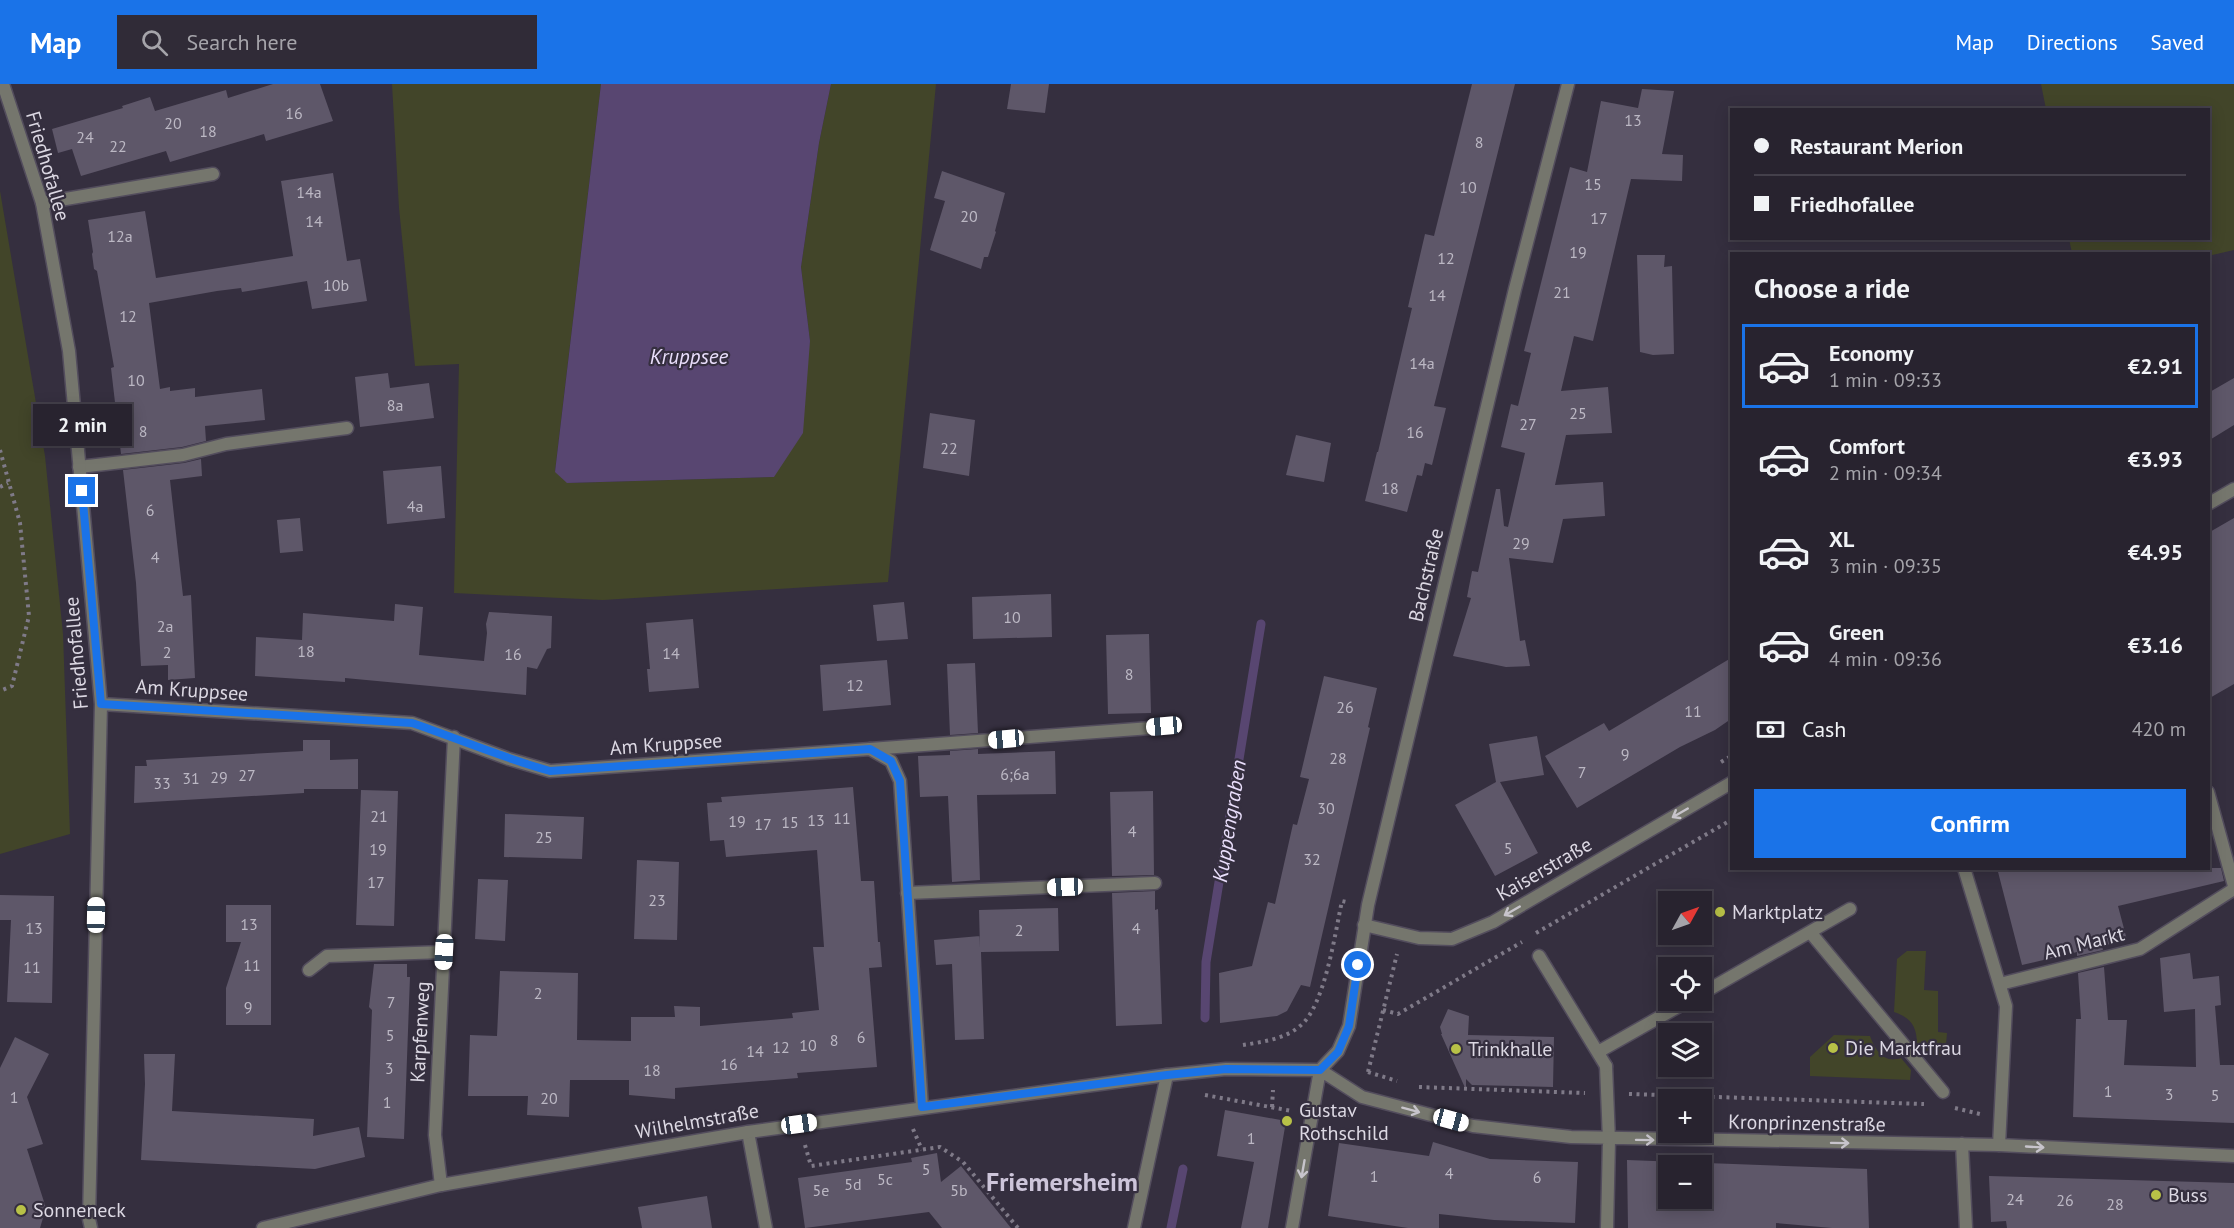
<!DOCTYPE html>
<html lang="en">
<head>
<meta charset="utf-8">
<style>
	:root { --surface:#28232f; --page:#302b37; --text:#f1f3f6; --muted:#a5a4aa; --line:#44404b; --accent:#1a73e8 }
	body { margin:0; font-family:"PT Sans",sans-serif; background:var(--page); color:var(--text); height:100vh; display:flex; flex-direction:column; font-size:22px; white-space:nowrap }
	* { box-sizing:border-box; margin:0 }
	p { font-size:20px; color:var(--muted) }
	.icon { flex:none; width:33px; height:33px; fill:none; stroke:currentColor; stroke-width:2; stroke-linecap:round; stroke-linejoin:round }
	.map { position:relative; flex:1; overflow:hidden }
	.details { position:absolute; left:1730px; top:168px; width:480px; height:618px; display:flex; flex-direction:column; background:var(--surface); border-radius:0px; box-shadow:0 3px 15px #0003,0 0 0 2px var(--line) }
	.details>* { flex:none }
	.guide { position:absolute; left:1730px; top:24px; width:480px; height:132px; border-radius:0px; box-shadow:0 3px 15px #0003,0 0 0 2px var(--line); display:grid; align-content:center; height:132px; padding:0 24px; background:var(--surface) }
	.needle { width:39px; rotate:50deg }
	.buttons { position:absolute; left:1658px; top:807px; display:grid; gap:12px }
	.buttons a { display:grid; place-items:center; width:54px; height:54px; border-radius:0px; background:var(--surface); box-shadow:0 3px 15px #0003,0 0 0 2px var(--line); font-size:30px }
	.end { position:absolute; width:27px; height:27px; margin:-14px; border:8px solid #1a73e8; background:#fff; box-shadow:0 0 0 3px #fff }
	.from { border-radius:50% }
	.bubble { position:absolute; height:42px; border-radius:0px; background:var(--surface); box-shadow:0 3px 15px #0003,0 0 0 2px var(--line); font-size:20px; font-weight:700; line-height:42px; text-align:center }
	.car { position:absolute; width:18px; height:36px; margin:-18px -9px; border-radius:8px; box-shadow:0 0 4px 2px #0007; background:linear-gradient(#fff 24%,#345 0 40%,#fff 0 76%,#345 0 86%,#fff 0) }
	.guide b { display:flex; align-items:center; gap:21px; height:57px; font-size:22px }
	.guide b+b { border-top:2px solid var(--line) }
	.guide i { width:15px; height:15px; background:var(--text) }
	ul { padding:0; list-style:none }
	li { display:flex; align-items:center; gap:18px; height:84px; margin:0 12px 9px; padding:0 12px; border:3px solid transparent; border-radius:0px }
	li div { flex:1 }
	li b { display:block; font-size:22px }
	li em { font-style:normal; font-weight:700 }
	li.current { border-color:var(--accent) }
	li>.icon { width:54px; height:54px; stroke-width:1.5 }
	h2 { padding:0 24px; font-size:27px; line-height:72px }
	.pay { display:flex; align-items:center; gap:15px; height:66px; padding:0 24px; font-size:22px }
	.pay p { margin-inline-start:auto }
	.primary-button { display:flex; gap:12px; margin-top:auto; padding:12px 24px }
	.primary-button a { flex:1; height:69px; border-radius:0px; background:var(--accent); color:#fff; font-size:24px; font-weight:700; line-height:69px; text-align:center }
	header { display:flex; align-items:center; gap:36px; box-sizing:border-box; height:84px; padding:0 30px; background:var(--accent); color:#fff }
	header strong { font-size:28px }
	nav { display:flex; gap:33px; margin-inline-start:auto; font-size:21px }
	.search { width:420px; height:54px; background:var(--page); display:flex; align-items:center; gap:15px; box-sizing:border-box; padding:0 21px; border-radius:0px; color:var(--muted); font-size:22px }
	.map>svg:first-child { display:block }
	.green { fill:#424529 }
	.water { fill:#584671 }
	.lines { fill:none; stroke-linecap:round; stroke-linejoin:round }
	.stream { stroke:#584671; stroke-width:9 }
	.building { fill:#5e5769; fill-rule:evenodd }
	.service-casing { stroke:#534d5d; stroke-width:15 }
	.pedestrian-casing { stroke:#534d5d; stroke-width:15 }
	.minor-casing { stroke:#534d5d; stroke-width:15 }
	.tertiary-casing { stroke:#534d5d; stroke-width:15 }
	.path { stroke:#7f7a88; stroke-width:4; stroke-dasharray:3 4.5; stroke-linecap:butt }
	.service { stroke:#75766d; stroke-width:12 }
	.pedestrian { stroke:#75766d; stroke-width:12 }
	.minor { stroke:#75766d; stroke-width:12 }
	.tertiary { stroke:#75766d; stroke-width:12 }
	.oneway { stroke:#c7c4cb }
	.route { stroke:#1a73e8; stroke-width:8 }
	.poi-dot { fill:#b8c147; stroke:#352f3f; stroke-width:2 }
	.labels { text-anchor:middle; dominant-baseline:central; stroke-width:4.5; stroke-linejoin:round; paint-order:stroke }
	.number-label { font-size:16px; fill:#bcb8c4 }
	.street-label { font-size:20px; fill:#dcd8e3; stroke:#352f3f }
	.poi-label { font-size:20px; fill:#dcd8e3; stroke:#352f3f; text-anchor:start }
	.water-label { font-size:21px; font-style:italic; fill:#e9defb; stroke:#352f3f }
	.district-label { font-size:26px; font-weight:bold; fill:#cdc5da; stroke:#352f3f }
</style>
</head>
<body>
<header>
<strong>Map</strong>
<div class="search"><svg class="icon" aria-label="search" viewBox="0 0 24 24"><circle cx="10" cy="10" r="6"/><path d="M15 15l6 6"/></svg>Search here</div>
<nav><a>Map</a><a>Directions</a><a>Saved</a></nav>
</header>
<div class="map">
<svg width="2234" height="1144" viewBox="0 0 2234 1144">
	<rect width="100%" height="100%" fill="#352f3f"/>
	<path class="green" d="M392,0H601L555,387L568,399L774,393L810,257L801,183L819,59L831,0H936L888,498L603,516L454,509L459,280L415,282L399,124Z
		M2041,0H2234V166L2208,172V170L2072,169L2069,155L2208,154V26L2046,25Z
		M0,107L45,372L63,550L70,750L0,770Z
		M1907,867H1926L1924,906L1938,907V948L1947,949L1945,972L1927,971L1917,961C1917,942 1911,934 1894,928L1897,875Z
		M1834,951L1870,952C1875,966 1884,980 1901,974L1911,986L1910,996L1810,992V973Z"/>
	<path class="water" d="M601,0H831L819,59L801,183L810,257L803,349L774,393L567,399L555,388Z"/>
	<g class="lines">
		<path class="stream" d="M1205,934L1206,878L1261,540
			M1171,1144L1183,1085"/>
	</g>
	<path class="building" d="M273,0H320L333,37L266,57L264,50L170,78L166,67L81,92L72,65L58,69L52,45L123,24L122,22L150,13L155,27L226,6L228,14Z
		M1011,0H1049L1045,29L1007,25Z
		M1472,0H1515L1434,322L1446,324L1432,381L1425,379L1422,392L1417,391L1407,428L1365,417L1377,368H1378L1412,224L1408,223L1425,150L1434,152Z
		M1642,5L1674,7L1662,70L1683,71L1682,97L1631,95L1593,257L1574,252L1561,307L1608,303L1612,349L1566,351L1555,401L1603,398L1605,432L1563,435L1553,479L1509,474L1520,557L1525,556L1530,582L1506,583L1453,572L1471,514L1467,513L1472,487L1478,488L1496,405H1500L1504,442L1508,443L1525,369L1501,363L1511,320L1518,322L1531,269L1524,267L1570,83L1587,88L1601,17L1638,24Z
		M942,87L1005,109L995,147L996,148L988,173H984L981,185L930,166L945,117L934,114Z
		M333,89L347,177L360,175L367,217L312,225L307,197L242,208L241,204L217,207L149,219L160,305L170,303V307L195,304V313L262,305L265,336L205,342L206,357L182,363L121,370L111,284L114,283L97,187L94,185L92,170L93,168L88,136L145,127L156,194L293,172L281,97Z
		M1637,171H1665L1664,183L1672,182L1674,270L1653,271L1640,268Z
		M388,289L390,304L429,299L434,334L360,343L355,293Z
		M2234,294V341L2208,357V309Z
		M930,329L975,336L969,392L923,384Z
		M1296,351L1331,359L1324,398L1286,391Z
		M201,375L202,392L170,396L183,512L191,511L195,594L168,596V581L141,582L136,499L123,386L184,379Z
		M441,382L445,434L387,440L383,387Z
		M300,434L303,467L280,469L277,436Z
		M2234,434V600L2208,615V449Z
		M1051,510L1052,553L973,555L972,513Z
		M904,518L908,555L877,557L873,521Z
		M395,520L423,523L419,571L484,577L487,549L486,540L489,528L552,532L551,564L547,565L537,585L527,583L526,611L345,594V598L255,592L256,553L302,556L303,529L394,537Z
		M693,535L699,604L649,608L647,585H650L646,539Z
		M1149,550L1151,629L1108,630L1106,551Z
		M1731,574V635L1715,646L1680,663L1577,724L1545,672L1604,639L1609,647Z
		M887,576L891,621L823,627L820,581Z
		M975,579L978,649L950,651L947,580Z
		M1324,592L1377,604L1368,643L1370,644L1310,903L1301,901L1287,927L1277,932L1220,939L1219,889L1252,882L1268,818L1275,820L1293,740L1297,741L1309,695L1300,693Z
		M1537,652L1544,691L1500,698L1538,769L1495,792L1455,721L1496,698L1489,660Z
		M303,656H330V676L358,675V705H304V709L134,719L135,682H147L146,676L303,667Z
		M978,665V670L1055,667L1056,710L977,711L980,796L952,798L948,712L920,713L918,672L950,671V667Z
		M853,703L861,797H874L878,858H880L882,883L869,884L877,983L797,989L798,994L675,1004V1015L629,1011V996H570L569,1033L527,1031L528,1012H468L470,951L497,952L500,887L578,889L577,956L631,957V933H675L674,922L700,923V942L793,934L792,929L819,926L813,863H824L817,766L726,773L724,756L710,757L707,719L722,718L721,713Z
		M361,706L398,707L394,842L356,841Z
		M1153,707L1154,791L1112,792L1110,708Z
		M505,730L584,733L582,775L504,773Z
		M637,776L679,778L677,856L634,855Z
		M1997,784H2221L2224,797L2118,822L2127,856L2102,862L2103,866L2077,872V868L2022,881Z
		M478,795L508,796L505,857L475,855Z
		M1155,807V826L1158,825L1162,940L1116,942L1112,809Z
		M0,811L54,812L52,919L7,918L11,836H0Z
		M226,821H271V941H226V904L241,858H226Z
		M1058,824L1059,867L981,868L984,955L955,956L952,880L936,881L934,856L980,852V864L979,826Z
		M2190,869L2193,895L2219,892L2221,921L2215,922L2220,981H2234V1039L2073,1033L2076,935H2081L2078,889L2104,883L2108,936H2127L2124,981L2196,983L2195,925L2164,928L2160,874Z
		M374,880H407V893H410L404,1055L367,1053L372,926L369,923Z
		M1448,925L1469,932L1468,951L1554,953L1553,1003L1472,1001L1466,995V1006L1441,950H1442L1440,943Z
		M15,953L49,970L27,1013L43,1060L27,1065L46,1124L40,1144H0V984Z
		M144,970H175L172,1027L314,1035L313,1052L359,1043L365,1073L315,1085L141,1076L145,1000Z
		M1225,1026L1286,1037L1268,1144H1241L1254,1078L1217,1072Z
		M1433,1058L1490,1075L1578,1078L1575,1139L1494,1136L1439,1130V1144H1408L1328,1132L1339,1059L1429,1072Z
		M937,1069L941,1098L961,1082L1011,1144H942L929,1128L805,1144L798,1094L912,1078L911,1074Z
		M1627,1076L1867,1085L1869,1144H1832L1776,1139V1144H1628ZM1668,1082H1701V1114H1668Z
		M1989,1092L2234,1099V1144H2007L2006,1137L1991,1138Z
		M707,1112L712,1144H642L638,1123Z"/>
	<g class="lines">
		<g class="service-casing">
			<path id="service" d="M42,119L213,90
				M79,383L183,371L226,360L347,344
				M870,665L1164,643
				M2208,708L2234,802
				M1964,784L2006,922L1999,1061
				M907,809L1155,799
				M309,886L327,872L444,868
				M2000,900L2140,865L2234,805
				M1606,982L1609,1056"/>
		</g>
		<g class="pedestrian-casing">
			<path id="pedestrian" d="M1810,848L1943,1008
				M1539,872L1606,982
				M1701,910L1850,825
				M1598,968L1690,916"/>
		</g>
		<g class="minor-casing">
			<path id="minor" d="M3,0L42,119L69,267L101,620L89,1135L91,1144
				M2208,420L2234,405
				M101,620L412,639L509,675L550,687L870,665L891,677L900,697L922,1023
				M1364,841L1419,854L1452,855L1493,838L1731,699
				M748,1048L766,1144
				M1962,1060L1966,1144
				M441,1101L435,1051L454,653
				M1134,1144L1167,991
				M1292,1144L1320,986L1362,1013L1473,1042L1571,1053L1999,1061L2234,1072
				M1607,1144L1609,1056"/>
		</g>
		<g class="tertiary-casing">
			<path id="tertiary" d="M263,1144L441,1101L748,1048L1167,991L1226,985L1320,986L1338,967L1349,942L1368,821L1515,205L1568,0"/>
		</g>
		<path class="path" d="M0,366L20,439L29,532L12,602L0,607
			M0,403L8,399
			M1721,678L1731,672
			M1536,849L1731,736
			M1383,926L1398,930L1522,858
			M1243,961C1262,958 1285,955 1300,942C1325,922 1335,849 1342,817L1347,818
			M1368,988L1397,997
			M1368,988L1397,870
			M1419,1003L1585,1009
			M1629,1010L1924,1020
			M1205,1011L1292,1027
			M1272,1023L1273,1006
			M1955,1024L1980,1030
			M1332,1030L1349,1031
			M913,1045L922,1066
			M805,1061L811,1082L940,1063L963,1078L1018,1144"/>
		<use href="#service" class="service"/>
		<use href="#pedestrian" class="pedestrian"/>
		<use href="#minor" class="minor"/>
		<use href="#tertiary" class="tertiary"/>
	</g>
	<defs><path id="oneway-shaft" d="M-6 0H5M1.5-3L5.5 0L1.5 3" fill="none" stroke-width="1.6" stroke-linecap="round" stroke-linejoin="round" transform="scale(1.5)"/></defs>
	<g class="oneway">
		<use href="#oneway-shaft" transform="translate(1680 729) rotate(150)"/>
		<use href="#oneway-shaft" transform="translate(1512 827) rotate(150)"/>
		<use href="#oneway-shaft" transform="translate(1411 1026) rotate(15)"/>
		<use href="#oneway-shaft" transform="translate(1645 1056) rotate(1)"/>
		<use href="#oneway-shaft" transform="translate(1840 1059) rotate(1)"/>
		<use href="#oneway-shaft" transform="translate(2035 1063) rotate(3)"/>
		<use href="#oneway-shaft" transform="translate(1303 1085) rotate(100)"/>
	</g>
	<g class="lines">
		<path class="route" d="M82,407L101,620L412,639C459,655 503,674 550,687L870,665L891,677L900,697L922,1023L1167,991L1226,985L1320,986L1338,968L1349,942L1358,881"/>
	</g>
	<g class="poi-dot">
		<circle cx="1720" cy="828" r="6"/>
		<circle cx="1833" cy="964" r="6"/>
		<circle cx="1456" cy="965" r="6"/>
		<circle cx="1287" cy="1037" r="6"/>
		<circle cx="2156" cy="1111" r="6"/>
		<circle cx="21" cy="1126" r="6"/>
	</g>
	<g class="labels">
		<g class="number-label">
			<text x="294" y="29">16</text>
			<text x="1633" y="36">13</text>
			<text x="173" y="39">20</text>
			<text x="208" y="47">18</text>
			<text x="85" y="53">24</text>
			<text x="1479" y="58">8</text>
			<text x="118" y="62">22</text>
			<text x="1593" y="100">15</text>
			<text x="1468" y="103">10</text>
			<text x="309" y="108">14a</text>
			<text x="969" y="132">20</text>
			<text x="1599" y="134">17</text>
			<text x="314" y="137">14</text>
			<text x="120" y="152">12a</text>
			<text x="1578" y="168">19</text>
			<text x="1446" y="174">12</text>
			<text x="336" y="201">10b</text>
			<text x="1562" y="208">21</text>
			<text x="1437" y="211">14</text>
			<text x="128" y="232">12</text>
			<text x="1422" y="279">14a</text>
			<text x="136" y="296">10</text>
			<text x="395" y="321">8a</text>
			<text x="1578" y="329">25</text>
			<text x="1528" y="340">27</text>
			<text x="143" y="347">8</text>
			<text x="1415" y="348">16</text>
			<text x="949" y="364">22</text>
			<text x="1390" y="404">18</text>
			<text x="415" y="422">4a</text>
			<text x="150" y="426">6</text>
			<text x="1521" y="459">29</text>
			<text x="155" y="473">4</text>
			<text x="1012" y="533">10</text>
			<text x="165" y="542">2a</text>
			<text x="306" y="567">18</text>
			<text x="167" y="568">2</text>
			<text x="671" y="569">14</text>
			<text x="513" y="570">16</text>
			<text x="1129" y="590">8</text>
			<text x="855" y="601">12</text>
			<text x="1345" y="623">26</text>
			<text x="1693" y="627">11</text>
			<text x="1625" y="670">9</text>
			<text x="1338" y="674">28</text>
			<text x="1582" y="688">7</text>
			<text x="1015" y="690">6;6a</text>
			<text x="247" y="691">27</text>
			<text x="219" y="693">29</text>
			<text x="191" y="694">31</text>
			<text x="162" y="699">33</text>
			<text x="1326" y="724">30</text>
			<text x="379" y="732">21</text>
			<text x="842" y="734">11</text>
			<text x="816" y="736">13</text>
			<text x="737" y="737">19</text>
			<text x="790" y="738">15</text>
			<text x="763" y="740">17</text>
			<text x="1132" y="747">4</text>
			<text x="544" y="753">25</text>
			<text x="1508" y="764">5</text>
			<text x="378" y="765">19</text>
			<text x="1312" y="775">32</text>
			<text x="376" y="798">17</text>
			<text x="657" y="816">23</text>
			<text x="249" y="840">13</text>
			<text x="34" y="844">13</text>
			<text x="1136" y="844">4</text>
			<text x="1019" y="846">2</text>
			<text x="252" y="881">11</text>
			<text x="32" y="883">11</text>
			<text x="538" y="909">2</text>
			<text x="391" y="918">7</text>
			<text x="248" y="923">9</text>
			<text x="390" y="951">5</text>
			<text x="861" y="953">6</text>
			<text x="834" y="956">8</text>
			<text x="808" y="961">10</text>
			<text x="781" y="963">12</text>
			<text x="755" y="967">14</text>
			<text x="729" y="980">16</text>
			<text x="389" y="984">3</text>
			<text x="652" y="986">18</text>
			<text x="2108" y="1007">1</text>
			<text x="2169" y="1010">3</text>
			<text x="2215" y="1011">5</text>
			<text x="14" y="1013">1</text>
			<text x="549" y="1014">20</text>
			<text x="387" y="1018">1</text>
			<text x="1251" y="1054">1</text>
			<text x="926" y="1085">5</text>
			<text x="1449" y="1089">4</text>
			<text x="1374" y="1092">1</text>
			<text x="1537" y="1093">6</text>
			<text x="885" y="1095">5c</text>
			<text x="853" y="1100">5d</text>
			<text x="821" y="1106">5e</text>
			<text x="959" y="1106">5b</text>
			<text x="2015" y="1115">24</text>
			<text x="2065" y="1116">26</text>
			<text x="2115" y="1120">28</text>
		</g>
		<g class="street-label">
			<text transform="translate(48 82) rotate(74)">Friedhofallee</text>
			<text transform="translate(1426 491) rotate(-77)">Bachstraße</text>
			<text transform="translate(76 569) rotate(-95)">Friedhofallee</text>
			<text transform="translate(192 606) rotate(4)">Am Kruppsee</text>
			<text transform="translate(666 660) rotate(-4)">Am Kruppsee</text>
			<text transform="translate(1544 785) rotate(-30)">Kaiserstraße</text>
			<text transform="translate(2084 859) rotate(-14)">Am Markt</text>
			<text transform="translate(420 948) rotate(-87)">Karpfenweg</text>
			<text transform="translate(697 1037) rotate(-10)">Wilhelmstraße</text>
			<text transform="translate(1807 1039) rotate(1)">Kronprinzenstraße</text>
		</g>
		<g class="poi-label">
			<text x="1732" y="828">Marktplatz</text>
			<text x="1845" y="964">Die Marktfrau</text>
			<text x="1468" y="965">Trinkhalle</text>
			<text x="1299" y="1026">Gustav<tspan x="1299" dy="23">Rothschild</tspan></text>
			<text x="2168" y="1111">Buss</text>
			<text x="33" y="1126">Sonneneck</text>
		</g>
		<g class="water-label">
			<text x="689" y="272">Kruppsee</text>
			<text transform="translate(1229 737) rotate(-81)">Kuppengraben</text>
		</g>
		<g class="district-label">
			<text x="1062" y="1097">Friemersheim</text>
		</g>
	</g>
</svg>
<div class="buttons">
<a><svg class="needle" viewBox="-14 -14 28 28"><path d="M0-13l5 13h-10z" fill="#e53935"/><path d="M0 13l5-13h-10z" fill="#a5a4aa"/></svg></a>
<a><svg class="icon" aria-label="locate" viewBox="0 0 24 24"><circle cx="12" cy="12" r="6"/><path d="M12 2v4M12 18v4M2 12h4M18 12h4"/></svg></a>
<a><svg class="icon" aria-label="layers" viewBox="0 0 24 24"><path d="M12 4l9 5-9 5-9-5zM3 14l9 5 9-5"/></svg></a>
<a>+</a>
<a>−</a>
</div>
<i class="end from" style="left:1358px;top:881px"></i>
<i class="end" style="left:82px;top:407px"></i>
<div class="bubble" style="left:33px;top:320px;width:99px">2 min</div>
<i class="car" style="left:1164px;top:642px;rotate:265deg"></i>
<i class="car" style="left:1006px;top:655px;rotate:265deg"></i>
<i class="car" style="left:1065px;top:803px;rotate:268deg"></i>
<i class="car" style="left:96px;top:831px;rotate:1deg"></i>
<i class="car" style="left:444px;top:868px;rotate:183deg"></i>
<i class="car" style="left:1451px;top:1036px;rotate:105deg"></i>
<i class="car" style="left:799px;top:1040px;rotate:82deg"></i>
<div class="guide">
<b><i class="from"></i>Restaurant Merion</b>
<b><i></i>Friedhofallee</b>
</div>
<section class="details">
<h2>Choose a ride</h2>
<ul>
<li class="current"><svg class="icon" aria-label="car" viewBox="0 0 24 24"><path d="M5 17H2v-5l4-1 3-4h7l3 4 3 1v5h-3M9 17h6M6 11h13"/><circle cx="7" cy="17" r="2"/><circle cx="17" cy="17" r="2"/></svg><div><b>Economy</b><p>1 min · 09:33</p></div><em>€2.91</em></li>
<li><svg class="icon" aria-label="car" viewBox="0 0 24 24"><path d="M5 17H2v-5l4-1 3-4h7l3 4 3 1v5h-3M9 17h6M6 11h13"/><circle cx="7" cy="17" r="2"/><circle cx="17" cy="17" r="2"/></svg><div><b>Comfort</b><p>2 min · 09:34</p></div><em>€3.93</em></li>
<li><svg class="icon" aria-label="car" viewBox="0 0 24 24"><path d="M5 17H2v-5l4-1 3-4h7l3 4 3 1v5h-3M9 17h6M6 11h13"/><circle cx="7" cy="17" r="2"/><circle cx="17" cy="17" r="2"/></svg><div><b>XL</b><p>3 min · 09:35</p></div><em>€4.95</em></li>
<li><svg class="icon" aria-label="car" viewBox="0 0 24 24"><path d="M5 17H2v-5l4-1 3-4h7l3 4 3 1v5h-3M9 17h6M6 11h13"/><circle cx="7" cy="17" r="2"/><circle cx="17" cy="17" r="2"/></svg><div><b>Green</b><p>4 min · 09:36</p></div><em>€3.16</em></li>
</ul>
<div class="pay"><svg class="icon" aria-label="cash" viewBox="0 0 24 24"><path d="M3 7h18v10H3z"/><circle cx="12" cy="12" r="2"/></svg>Cash<p>420 m</p></div>
<div class="primary-button"><a>Confirm</a></div>
</section>
</div>
</body>
</html>
